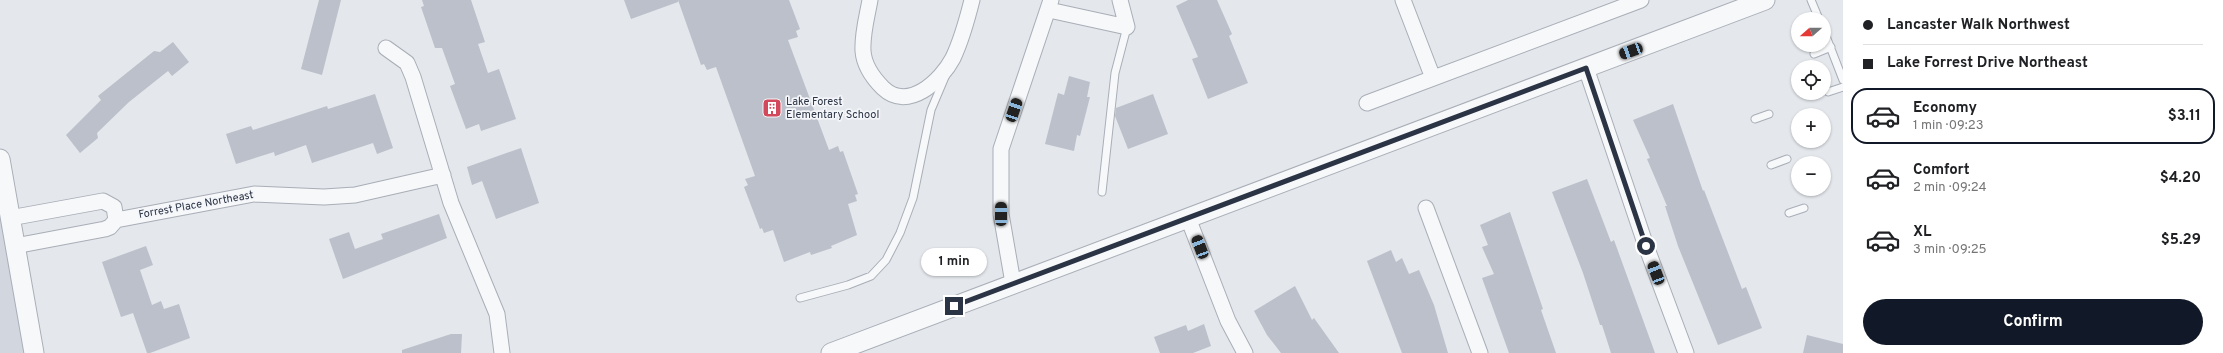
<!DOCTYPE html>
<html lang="en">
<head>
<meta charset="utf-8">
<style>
	:root { --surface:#fff; --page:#f6f6f6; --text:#202124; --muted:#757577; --line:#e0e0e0; --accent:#111827 }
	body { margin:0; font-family:Overpass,sans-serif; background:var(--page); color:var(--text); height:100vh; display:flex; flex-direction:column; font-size:15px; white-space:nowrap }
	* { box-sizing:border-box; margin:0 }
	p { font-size:13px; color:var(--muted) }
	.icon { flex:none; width:22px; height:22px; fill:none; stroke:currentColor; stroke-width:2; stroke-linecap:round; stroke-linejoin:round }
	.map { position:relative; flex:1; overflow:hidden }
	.sheet { display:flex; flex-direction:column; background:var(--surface); width:380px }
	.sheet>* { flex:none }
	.top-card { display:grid; align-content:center; height:88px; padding:0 20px; background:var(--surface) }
	.needle { width:26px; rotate:249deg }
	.fabs { position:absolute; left:1791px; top:12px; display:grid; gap:8px }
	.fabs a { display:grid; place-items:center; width:40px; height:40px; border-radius:50%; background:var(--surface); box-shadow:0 1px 3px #0004; font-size:20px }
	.end { position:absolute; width:18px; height:18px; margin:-9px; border:5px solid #2b3445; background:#fff; box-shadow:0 0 0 2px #fff }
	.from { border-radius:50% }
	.bubble { position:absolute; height:28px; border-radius:14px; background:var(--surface); box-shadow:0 1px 3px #0004; font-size:13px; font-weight:700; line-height:28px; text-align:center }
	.car { position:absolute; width:12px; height:24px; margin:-12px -6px; border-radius:5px; box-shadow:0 0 3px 1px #0007; background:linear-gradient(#222 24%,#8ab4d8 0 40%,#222 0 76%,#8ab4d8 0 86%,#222 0) }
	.top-card b { display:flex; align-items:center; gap:14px; height:38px; font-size:15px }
	.top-card b+b { border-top:1px solid var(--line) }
	.top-card i { width:10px; height:10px; background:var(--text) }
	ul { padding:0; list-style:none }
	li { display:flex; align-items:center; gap:12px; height:56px; margin:0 8px 6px; padding:0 12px; border:2px solid transparent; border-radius:16px }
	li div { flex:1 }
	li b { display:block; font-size:15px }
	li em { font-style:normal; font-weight:700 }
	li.selected { border-color:var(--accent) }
	li>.icon { width:36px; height:36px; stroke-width:1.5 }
	.primary-button { display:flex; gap:8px; margin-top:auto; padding:8px 20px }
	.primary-button a { flex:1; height:46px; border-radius:24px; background:var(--accent); color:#fff; font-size:16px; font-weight:700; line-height:46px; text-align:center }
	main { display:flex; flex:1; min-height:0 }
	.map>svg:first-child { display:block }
	.built { fill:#d2d6de }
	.building { fill:#bbc0ca }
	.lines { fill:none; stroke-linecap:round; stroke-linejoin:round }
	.service-casing { stroke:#a9aeb7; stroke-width:9 }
	.minor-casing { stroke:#a9aeb7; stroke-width:17 }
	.tertiary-casing { stroke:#a9aeb7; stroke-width:21 }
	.service { stroke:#f7f8fa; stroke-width:7 }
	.minor { stroke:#f7f8fa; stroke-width:15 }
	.tertiary { stroke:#f7f8fa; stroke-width:19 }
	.route { stroke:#2b3445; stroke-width:5 }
	.labels { text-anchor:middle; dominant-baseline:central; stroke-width:3.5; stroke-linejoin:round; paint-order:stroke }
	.poi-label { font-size:11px; fill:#2b3445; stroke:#f4f6f9; text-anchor:start }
	.street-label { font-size:11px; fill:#2b3445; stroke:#f4f6f9 }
</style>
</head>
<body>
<main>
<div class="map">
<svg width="1843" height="353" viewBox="0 0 1843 353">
	<rect width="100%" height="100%" fill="#e4e7ec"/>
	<path class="built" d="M0,198L37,353H0Z"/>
	<path class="building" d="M319,0H341L322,75L301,69Z
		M422,0H471L485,42L478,44L488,73L499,69L516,119L481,131L479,124L466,129L450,86L455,84L442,48H435L421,7L424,6Z
		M624,0H678V2L631,19Z
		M678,0H789L800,29L796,31L798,37L788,40L829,150L838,146L840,152L843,151L858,194L855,195L857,201L848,204L857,235L831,246L832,248L811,255L810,252L784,262L773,230L764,233L762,228L760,229L744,187L748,185L745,179L755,176L716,67L707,70L704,64L701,65Z
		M1188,0H1217L1232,34L1229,36L1248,83L1208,99L1192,59L1198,57L1176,6Z
		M173,42L189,62L172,76L168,71L129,102L97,133L98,138L80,153L66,135L101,100L98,96L154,51L160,52Z
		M1069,76L1090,82L1087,97H1090L1080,136L1077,135L1074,151L1045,144L1058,93L1064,95Z
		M375,94L393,148L377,154L373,143L312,163L306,145L275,156L274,152L236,164L226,134L251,126L253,130L327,106L328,109Z
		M1153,94L1168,134L1128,149L1115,116L1116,108Z
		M1673,104L1703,191L1704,190L1742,289L1746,287L1762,328L1718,345L1678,246L1665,206H1667L1647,159L1650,158L1633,120Z
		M521,148L539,203L496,219L482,181L472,185L467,167Z
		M1587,179L1611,242L1614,240L1655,353H1611L1602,325H1600L1583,273L1552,192Z
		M1510,212L1543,309L1541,310L1556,353H1509L1482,278L1494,274L1482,247L1488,245L1480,225Z
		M439,214L447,238L343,279L329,239L349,232L355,249L383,239L381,234Z
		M146,246L153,265L140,270L152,305L161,301L164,309L179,304L190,338L150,353H147L133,313L121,317L102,262Z
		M1391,250L1396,262L1402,258L1409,274L1419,270L1434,305L1448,353H1402L1367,261Z
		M1295,286L1312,320L1314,318L1339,353H1281L1267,335L1254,311Z
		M1204,324L1211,346L1193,353H1160L1154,337L1186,325L1188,331Z
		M451,334H462L461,353H402V350Z
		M1807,335L1843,344V353H1803Z"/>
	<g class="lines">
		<g class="service-casing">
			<path id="service" d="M1811,0L1819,19
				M1824,31L1843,80
				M1814,54L1831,47
				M1828,92L1843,87
				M1755,119L1769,114
				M1771,165L1787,159
				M1102,192L1115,73L1127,27
				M1789,213L1804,208
				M800,298L848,285L871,276L886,260L900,233L913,198L931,110L945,77"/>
		</g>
		<g class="minor-casing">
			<path id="minor" d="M870,0C867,17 862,34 863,51C864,65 874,79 883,88C908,112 941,81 953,58C962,39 967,20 972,0
				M1403,0L1433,78
				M1049,10L1127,27L1120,0
				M386,48L407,63L413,77L451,203L497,314L502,353
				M1586,68L1646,246L1686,353
				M1367,103L1641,0
				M1426,208L1480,353
				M10,218L103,201L114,207L116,220
				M1188,218L1228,321L1245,353
				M15,246L105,229L110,227L116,220L254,194L324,197L355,195L443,175
				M1013,283L1001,214V149L1051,0"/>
		</g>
		<g class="tertiary-casing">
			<path id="tertiary" d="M0,159L34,353
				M831,353L1765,0"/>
		</g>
		<use href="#service" class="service"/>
		<use href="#minor" class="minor"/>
		<use href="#tertiary" class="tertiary"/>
	</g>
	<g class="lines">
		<path class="route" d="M954,306L1586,68L1646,246"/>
	</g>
	<defs>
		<g id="building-square" transform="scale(1)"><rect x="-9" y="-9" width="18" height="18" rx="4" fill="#d1495b" stroke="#f4f6f9"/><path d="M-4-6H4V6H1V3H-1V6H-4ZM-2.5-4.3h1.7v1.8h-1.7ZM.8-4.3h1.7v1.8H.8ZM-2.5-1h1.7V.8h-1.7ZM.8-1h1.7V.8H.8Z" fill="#fff"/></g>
	</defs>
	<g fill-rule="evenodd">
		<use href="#building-square" x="772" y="108"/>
	</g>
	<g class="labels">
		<g class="poi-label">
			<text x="786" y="102">Lake Forest<tspan x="786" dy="13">Elementary School</tspan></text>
		</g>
		<g class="street-label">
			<text transform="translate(196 205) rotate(-10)">Forrest Place Northeast</text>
		</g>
	</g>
</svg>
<div class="fabs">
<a><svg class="needle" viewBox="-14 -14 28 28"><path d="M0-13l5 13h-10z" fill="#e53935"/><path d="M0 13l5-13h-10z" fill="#757577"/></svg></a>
<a><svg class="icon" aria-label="locate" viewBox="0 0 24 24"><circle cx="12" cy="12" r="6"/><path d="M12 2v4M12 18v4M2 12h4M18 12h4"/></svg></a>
<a>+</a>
<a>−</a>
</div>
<i class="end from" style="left:1646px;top:246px"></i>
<i class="end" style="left:954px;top:306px"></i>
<div class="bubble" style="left:921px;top:248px;width:66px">1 min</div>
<i class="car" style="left:1631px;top:51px;rotate:250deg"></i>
<i class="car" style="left:1014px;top:110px;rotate:19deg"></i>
<i class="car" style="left:1001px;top:214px;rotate:0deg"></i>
<i class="car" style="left:1200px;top:247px;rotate:339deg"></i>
<i class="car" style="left:1656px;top:273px;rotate:339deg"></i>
</div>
<section class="sheet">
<div class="top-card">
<b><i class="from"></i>Lancaster Walk Northwest</b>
<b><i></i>Lake Forrest Drive Northeast</b>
</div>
<ul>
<li class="selected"><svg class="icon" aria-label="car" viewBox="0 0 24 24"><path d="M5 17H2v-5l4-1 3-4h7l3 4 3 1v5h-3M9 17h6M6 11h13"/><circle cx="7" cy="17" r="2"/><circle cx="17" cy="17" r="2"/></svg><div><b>Economy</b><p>1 min · 09:23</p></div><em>$3.11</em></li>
<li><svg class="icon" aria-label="car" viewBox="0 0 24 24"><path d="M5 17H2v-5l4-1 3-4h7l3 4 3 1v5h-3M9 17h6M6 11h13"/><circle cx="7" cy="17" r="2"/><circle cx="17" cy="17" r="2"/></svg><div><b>Comfort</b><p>2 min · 09:24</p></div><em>$4.20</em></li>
<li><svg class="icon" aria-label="car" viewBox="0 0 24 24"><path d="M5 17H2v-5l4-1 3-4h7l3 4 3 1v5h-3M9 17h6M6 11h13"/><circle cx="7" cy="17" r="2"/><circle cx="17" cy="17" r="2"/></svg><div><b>XL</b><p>3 min · 09:25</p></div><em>$5.29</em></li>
</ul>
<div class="primary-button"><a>Confirm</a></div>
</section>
</main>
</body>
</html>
